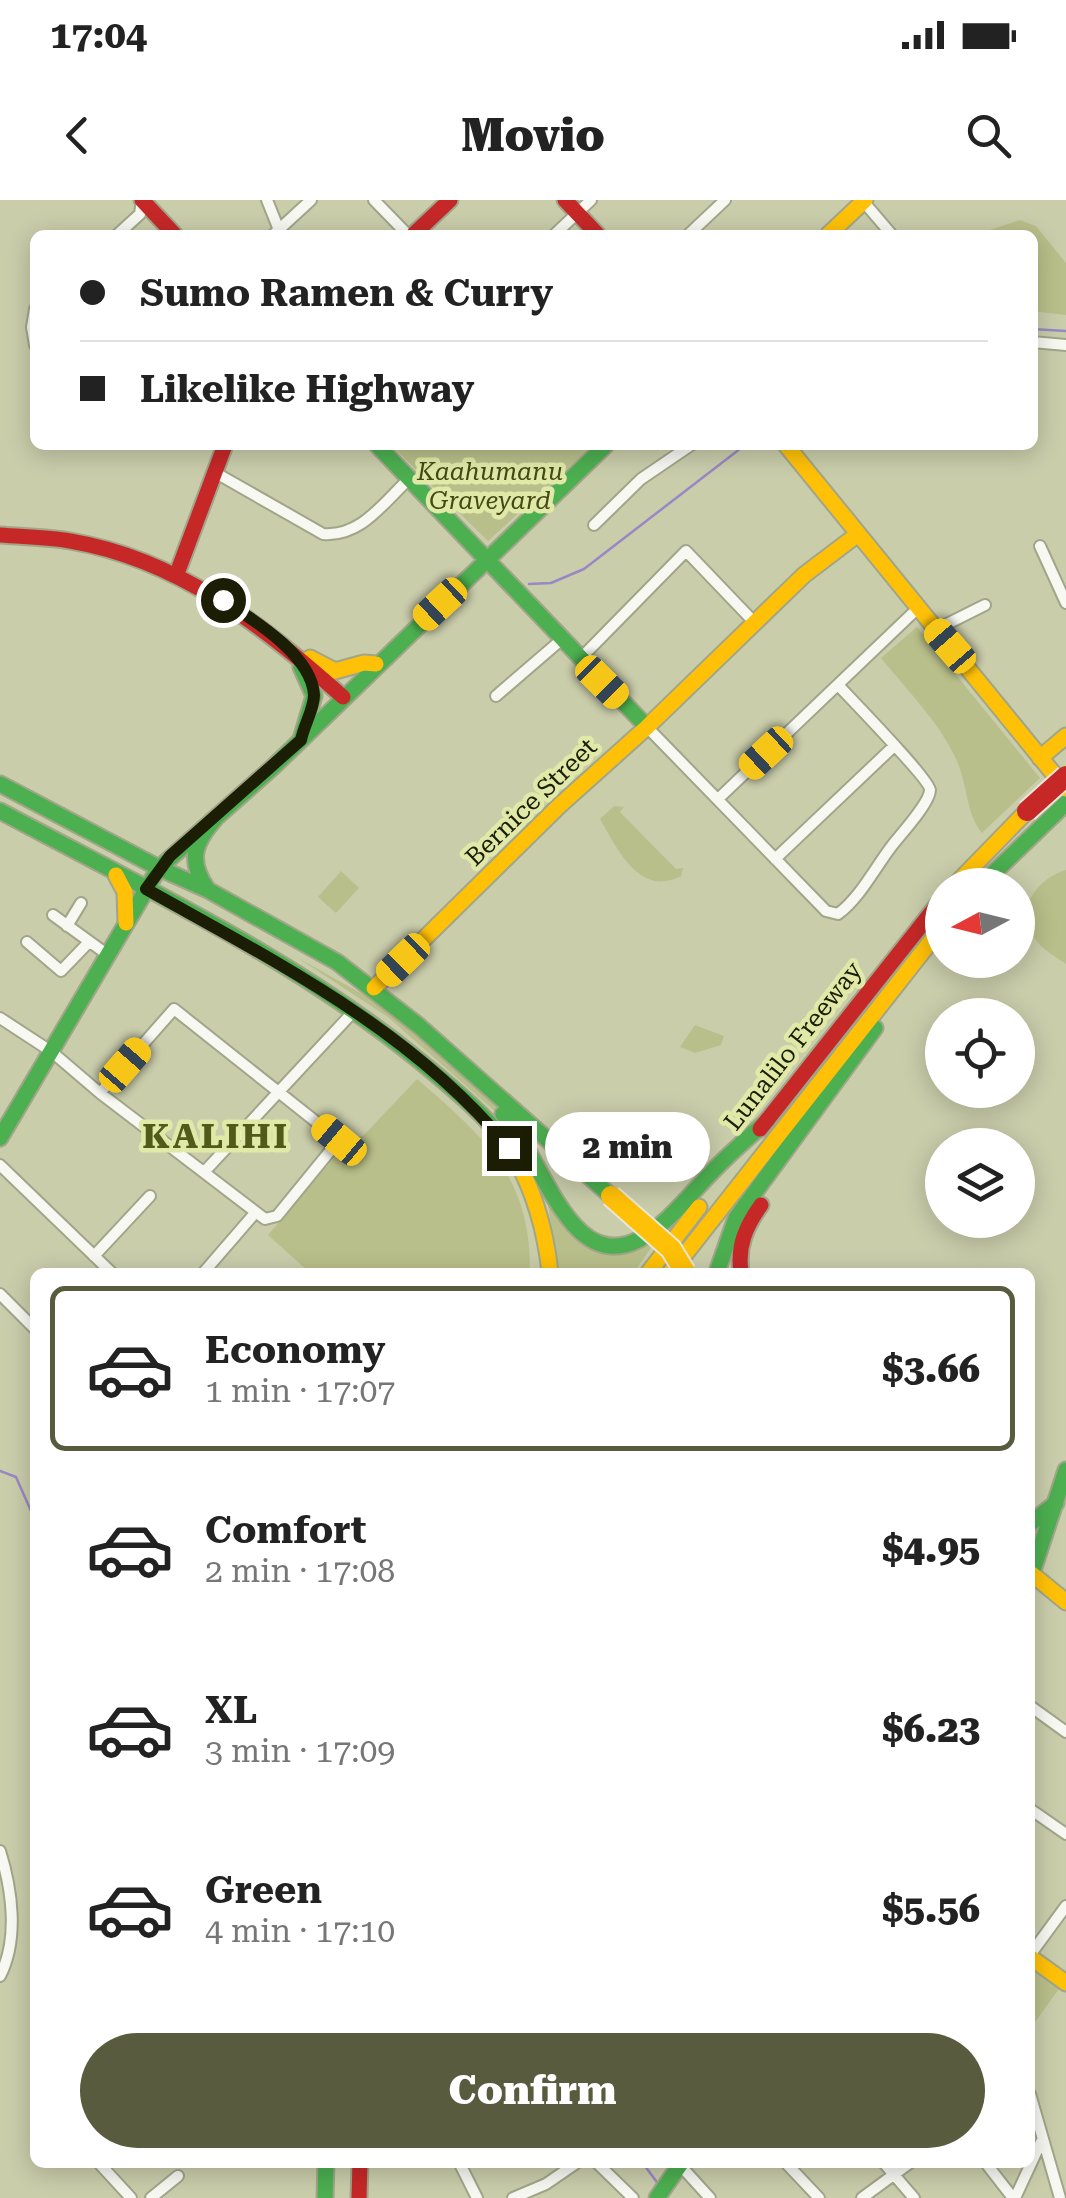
<!DOCTYPE html>
<html lang="en">
<head>
<meta charset="utf-8">
<style>
	:root { --surface:#fff; --page:#f2f2f2; --text:#222; --muted:#767676; --line:#e0e0e0; --accent:#585b3e }
	body { margin:0; font-family:"Roboto Serif",serif; background:var(--page); color:var(--text); height:100vh; display:flex; flex-direction:column; font-size:38px; white-space:nowrap }
	* { box-sizing:border-box; margin:0 }
	p { font-size:32px; color:var(--muted) }
	.icon { flex:none; width:55px; height:55px; fill:none; stroke:currentColor; stroke-width:2; stroke-linecap:round; stroke-linejoin:round }
	.map { position:relative; flex:1; overflow:hidden }
	.side { position:absolute; left:30px; top:1068px; width:1005px; height:900px; display:flex; flex-direction:column; background:var(--surface); border-radius:15px; box-shadow:0 5px 25px #0003 }
	.side>* { flex:none }
	.hud { position:absolute; left:30px; top:30px; width:1008px; height:220px; border-radius:15px; box-shadow:0 5px 25px #0003; display:grid; align-content:center; height:220px; padding:0 50px; background:var(--surface) }
	.needle { width:65px; rotate:263deg }
	.buttons { position:absolute; left:925px; top:668px; display:grid; gap:20px }
	.buttons a { display:grid; place-items:center; width:110px; height:110px; border-radius:50%; background:var(--surface); box-shadow:0 5px 25px #0003; font-size:50px }
	.end { position:absolute; width:45px; height:45px; margin:-22px; border:12px solid #1b1d04; background:#fff; box-shadow:0 0 0 5px #fff }
	.from { border-radius:50% }
	.bubble { position:absolute; height:70px; border-radius:35px; background:var(--surface); box-shadow:0 5px 25px #0003; font-size:32px; font-weight:800; line-height:70px; text-align:center }
	.car { position:absolute; width:30px; height:60px; margin:-30px -15px; border-radius:12px; box-shadow:0 0 8px 2px #0007; background:linear-gradient(#f5c518 24%,#345 0 40%,#f5c518 0 76%,#345 0 86%,#f5c518 0) }
	.hud b { display:flex; align-items:center; gap:35px; height:95px; font-size:38px }
	.hud b+b { border-top:2px solid var(--line) }
	.hud i { width:25px; height:25px; background:var(--text) }
	ul { padding:18px 0 0; list-style:none }
	li { display:flex; align-items:center; gap:30px; height:165px; margin:0 20px 15px; padding:0 30px; border:5px solid transparent; border-radius:15px }
	li div { flex:1 }
	li b { display:block; font-size:38px }
	li em { font-style:normal; font-weight:800 }
	li.on { border-color:var(--accent) }
	li>.icon { width:90px; height:90px; stroke-width:1.5 }
	.action { display:flex; gap:20px; margin-top:auto; padding:20px 50px }
	.action a { flex:1; height:115px; border-radius:60px; background:var(--accent); color:#fff; font-size:40px; font-weight:800; line-height:115px; text-align:center }
	.status { display:flex; justify-content:space-between; align-items:center; height:70px; padding:0 50px; background:var(--surface); direction:ltr }
	.status svg { height:28px; fill:currentColor }
	header { display:flex; justify-content:space-between; align-items:center; height:130px; padding:0 50px; background:var(--surface); font-size:45px; font-weight:800 }
	.map>svg:first-child { display:block }
	.green { fill:#b9bf8a }
	.lines { fill:none; stroke-linecap:round; stroke-linejoin:round }
	.stream { stroke:#9a88c5; stroke-width:2.5 }
	.street-casing { stroke:#a1a589; stroke-width:14 }
	.fast-casing { stroke:#a1a589; stroke-width:19 }
	.slow-casing { stroke:#a1a589; stroke-width:19 }
	.jam-casing { stroke:#a1a589; stroke-width:19 }
	.street { stroke:#f7f8f2; stroke-width:10 }
	.fast { stroke:#4caf50; stroke-width:15 }
	.slow { stroke:#ffc107; stroke-width:15 }
	.jam { stroke:#c62828; stroke-width:15 }
	.slow-bridge-casing { stroke:#e7e8d9; stroke-width:24; stroke-linecap:butt }
	.jam-bridge-casing { stroke:#e7e8d9; stroke-width:24; stroke-linecap:butt }
	.slow-bridge { stroke:#ffc107; stroke-width:20 }
	.jam-bridge { stroke:#c62828; stroke-width:20 }
	.route { stroke:#1b1d04; stroke-width:12 }
	.labels { text-anchor:middle; dominant-baseline:central; stroke-width:9; stroke-linejoin:round; paint-order:stroke }
	.park-label { font-size:25px; font-style:italic; fill:#454916; stroke:#e1e9a8 }
	.street-label { font-size:25px; fill:#1b1d04; stroke:#e1e9a8 }
	.district-label { font-size:35px; font-weight:bold; letter-spacing:2.5px; fill:#53591a; stroke:#e1e9a8 }
</style>
</head>
<body>
<div class="status"><b>17:04</b><svg viewBox="0 0 49 12"><path d="M0 12V9h3v3zM5 12V6h3v6zM10 12V3h3v9zM15 12V0h3v12zM26 1h20v11H26zM47 4h2v5h-2z"/></svg></div>
<header><svg class="icon" aria-label="back" viewBox="0 0 24 24"><path d="M15 5l-7 7 7 7"/></svg>Movio<svg class="icon" aria-label="search" viewBox="0 0 24 24"><circle cx="10" cy="10" r="6"/><path d="M15 15l6 6"/></svg></header>
<div class="map">
<svg width="1066" height="1998" viewBox="0 0 1066 1998">
	<rect width="100%" height="100%" fill="#c9cdaa"/>
	<path class="green" d="M1020,20L1036,26L1066,63V115L1033,111L1032,35H974Z
		M391,245H593L488,341Z
		M917,427L1040,578L982,633C965,612 968,584 956,559C939,522 907,490 881,458Z
		M614,606L624,607L620,612L676,669L683,668L681,676C639,698 617,648 600,619Z
		M1066,670V764C1056,757 1042,749 1035,739C1014,708 1037,679 1066,670Z
		M341,671L359,688L336,713L318,697Z
		M298,758L400,815L509,917L584,1033L656,1041L634,1072H558L548,1005L498,914L388,817Z
		M695,825L724,836L721,845L695,853L680,847Z
		M417,879C484,937 531,976 530,1072H309L268,1035L352,937L363,936Z
		M1030,1757L1064,1782L1030,1829Z"/>
	<g class="lines">
		<path class="stream" d="M1032,129L1066,131
			M529,384L551,383L584,369L745,245
			M0,1271L16,1277L35,1320
			M642,1962L659,1985"/>
		<g class="street-casing">
			<path id="street" d="M267,0L279,30
				M374,0L408,35
				M863,1L892,35
				M117,35L140,14L142,0
				M273,35L311,0
				M554,35L591,0
				M688,35L725,0
				M35,109L32,127L35,145
				M1032,142L1066,145
				M216,273L323,334C361,337 383,303 409,279
				M594,325L641,279L691,245
				M1040,346L1066,403
				M935,430L985,405
				M580,459L686,351L754,422
				M496,496L561,440
				M647,527L826,711L838,714C859,699 875,668 891,647C900,635 930,603 930,590C930,580 851,499 838,485
				M718,599L917,409
				M775,659L893,547
				M53,715L108,755
				M67,726L81,703
				M27,742L61,771L89,742
				M0,818L52,852L100,893L265,1019L277,1016L339,940L174,809L100,893
				M0,965L111,1072
				M205,971L354,811
				M94,1056L150,996
				M204,1072L255,1013
				M0,1094L35,1129
				M1030,1506L1066,1532
				M1030,1609L1066,1634
				M0,1651C12,1689 19,1739 0,1776
				M1030,1755L1066,1706
				M1030,1894L1060,1998
				M98,1962L131,1998
				M459,1962L477,1998
				M596,1962L633,1998
				M785,1962L819,1998
				M883,1962L914,1998
				M985,1962L1013,1998
				M680,1965L710,1998
				M151,1998L178,1976
				M513,1998L546,1984L578,1962
				M862,1998L911,1962
				M1015,1998L1041,1942"/>
		</g>
		<g class="fast-casing">
			<path id="fast" d="M377,245L647,527
				M301,467L314,496L301,539
				M0,584L159,668L208,690L337,762L419,826L611,996
				M0,611C144,688 294,758 421,862C452,888 485,914 509,947
				M981,685L1066,603
				M208,690C188,662 193,644 215,619
				M503,914C532,948 545,992 574,1025C626,1083 677,1007 711,973C729,954 749,937 768,920
				M0,938L159,668L273,567L606,245
				M717,1072L736,1018L875,828
				M1030,1324L1056,1303
				M1030,1379L1066,1270
				M325,1998L326,1962
				M657,1998L682,1962"/>
		</g>
		<g class="slow-casing">
			<path id="slow" d="M828,35L865,0
				M786,245L1066,589
				M310,458L335,471L364,463L376,464
				M1040,558L1066,536
				M116,675L125,692L126,723
				M955,685L1027,611
				M374,788L559,606L647,527L804,375L858,334
				M509,947C533,986 545,1027 550,1072
				M649,1072L699,1007
				M671,1072L942,727
				M1032,1374L1066,1402
				M1030,1757L1066,1783"/>
		</g>
		<g class="jam-casing">
			<path id="jam" d="M142,0L175,35
				M565,0L598,35
				M413,35L450,0
				M0,335C23,337 47,337 70,341C178,359 264,426 343,497
				M176,376L225,245
				M760,929L942,699
				M741,1072C737,1046 746,1026 761,1005
				M359,1998L360,1962"/>
		</g>
		<use href="#street" class="street"/>
		<use href="#fast" class="fast"/>
		<use href="#slow" class="slow"/>
		<use href="#jam" class="jam"/>
		<g class="slow-bridge-casing">
			<path id="slow-bridge" d="M611,996L671,1049L685,1072"/>
		</g>
		<g class="jam-bridge-casing">
			<path id="jam-bridge" d="M1027,611L1066,576"/>
		</g>
		<use href="#slow-bridge" class="slow-bridge"/>
		<use href="#jam-bridge" class="jam-bridge"/>
	</g>
	<g class="lines">
		<path class="route" d="M223,400C252,419 312,455 314,495C314,509 304,525 301,540L170,656L146,689C276,762 412,830 509,948"/>
	</g>
	<g class="labels">
		<g class="park-label">
			<text x="490" y="271">Kaahumanu<tspan x="490" dy="29">Graveyard</tspan></text>
		</g>
		<g class="street-label">
			<text transform="translate(531 602) rotate(-44)">Bernice Street</text>
			<text transform="translate(793 846) rotate(-52)">Lunalilo Freeway</text>
		</g>
		<g class="district-label">
			<text x="216" y="936">KALIHI</text>
		</g>
	</g>
</svg>
<div class="buttons">
<a><svg class="needle" viewBox="-14 -14 28 28"><path d="M0-13l5 13h-10z" fill="#e53935"/><path d="M0 13l5-13h-10z" fill="#767676"/></svg></a>
<a><svg class="icon" aria-label="locate" viewBox="0 0 24 24"><circle cx="12" cy="12" r="6"/><path d="M12 2v4M12 18v4M2 12h4M18 12h4"/></svg></a>
<a><svg class="icon" aria-label="layers" viewBox="0 0 24 24"><path d="M12 4l9 5-9 5-9-5zM3 14l9 5 9-5"/></svg></a>
</div>
<i class="end from" style="left:223px;top:400px"></i>
<i class="end" style="left:509px;top:948px"></i>
<div class="bubble" style="left:545px;top:912px;width:165px">2 min</div>
<i class="car" style="left:440px;top:404px;rotate:227deg"></i>
<i class="car" style="left:950px;top:446px;rotate:319deg"></i>
<i class="car" style="left:602px;top:482px;rotate:135deg"></i>
<i class="car" style="left:766px;top:553px;rotate:227deg"></i>
<i class="car" style="left:403px;top:760px;rotate:226deg"></i>
<i class="car" style="left:125px;top:865px;rotate:41deg"></i>
<i class="car" style="left:339px;top:940px;rotate:310deg"></i>
<div class="hud">
<b><i class="from"></i>Sumo Ramen &amp; Curry</b>
<b><i></i>Likelike Highway</b>
</div>
<section class="side">
<ul>
<li class="on"><svg class="icon" aria-label="car" viewBox="0 0 24 24"><path d="M5 17H2v-5l4-1 3-4h7l3 4 3 1v5h-3M9 17h6M6 11h13"/><circle cx="7" cy="17" r="2"/><circle cx="17" cy="17" r="2"/></svg><div><b>Economy</b><p>1 min · 17:07</p></div><em>$3.66</em></li>
<li><svg class="icon" aria-label="car" viewBox="0 0 24 24"><path d="M5 17H2v-5l4-1 3-4h7l3 4 3 1v5h-3M9 17h6M6 11h13"/><circle cx="7" cy="17" r="2"/><circle cx="17" cy="17" r="2"/></svg><div><b>Comfort</b><p>2 min · 17:08</p></div><em>$4.95</em></li>
<li><svg class="icon" aria-label="car" viewBox="0 0 24 24"><path d="M5 17H2v-5l4-1 3-4h7l3 4 3 1v5h-3M9 17h6M6 11h13"/><circle cx="7" cy="17" r="2"/><circle cx="17" cy="17" r="2"/></svg><div><b>XL</b><p>3 min · 17:09</p></div><em>$6.23</em></li>
<li><svg class="icon" aria-label="car" viewBox="0 0 24 24"><path d="M5 17H2v-5l4-1 3-4h7l3 4 3 1v5h-3M9 17h6M6 11h13"/><circle cx="7" cy="17" r="2"/><circle cx="17" cy="17" r="2"/></svg><div><b>Green</b><p>4 min · 17:10</p></div><em>$5.56</em></li>
</ul>
<div class="action"><a>Confirm</a></div>
</section>
</div>
</body>
</html>
